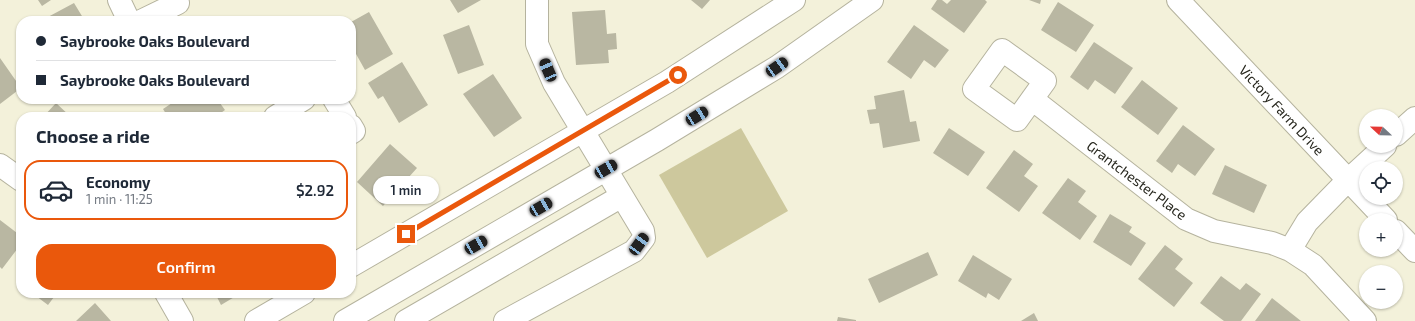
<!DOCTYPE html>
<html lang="en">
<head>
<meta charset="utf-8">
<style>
	:root { --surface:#fff; --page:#f6f6f7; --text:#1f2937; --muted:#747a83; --line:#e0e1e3; --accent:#ea580c }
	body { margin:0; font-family:"Exo 2",sans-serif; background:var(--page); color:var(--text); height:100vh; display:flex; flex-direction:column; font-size:15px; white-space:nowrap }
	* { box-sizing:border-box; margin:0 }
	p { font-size:13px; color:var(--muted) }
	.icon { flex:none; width:22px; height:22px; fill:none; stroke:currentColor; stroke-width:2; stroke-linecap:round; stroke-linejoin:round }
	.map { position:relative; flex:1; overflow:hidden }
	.details { position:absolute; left:16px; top:112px; width:340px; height:186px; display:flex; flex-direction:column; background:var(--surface); border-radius:16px; box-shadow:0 1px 3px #0004 }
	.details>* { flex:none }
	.hud { position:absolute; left:16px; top:16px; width:340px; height:88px; border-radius:16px; box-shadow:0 1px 3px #0004; display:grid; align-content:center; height:88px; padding:0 20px; background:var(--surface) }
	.needle { width:26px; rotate:292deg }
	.buttons { position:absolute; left:1359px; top:109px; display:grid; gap:8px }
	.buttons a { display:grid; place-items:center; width:44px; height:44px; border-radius:50%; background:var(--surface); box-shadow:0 1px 3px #0004; font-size:20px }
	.end { position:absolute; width:18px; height:18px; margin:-9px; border:5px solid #ea580c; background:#fff; box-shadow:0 0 0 2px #fff }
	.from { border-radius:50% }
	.bubble { position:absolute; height:28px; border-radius:14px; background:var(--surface); box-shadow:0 1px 3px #0004; font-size:13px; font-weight:600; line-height:28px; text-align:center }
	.car { position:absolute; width:12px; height:24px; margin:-12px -6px; border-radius:5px; box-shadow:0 0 3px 1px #0007; background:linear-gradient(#222 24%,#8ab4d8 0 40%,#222 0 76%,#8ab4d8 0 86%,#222 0) }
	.hud b { display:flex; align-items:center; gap:14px; height:38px; font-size:15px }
	.hud b+b { border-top:1px solid var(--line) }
	.hud i { width:10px; height:10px; background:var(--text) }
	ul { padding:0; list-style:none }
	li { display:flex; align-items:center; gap:12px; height:60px; margin:0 8px 6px; padding:0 12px; border:2px solid transparent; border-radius:16px }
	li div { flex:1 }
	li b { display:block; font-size:15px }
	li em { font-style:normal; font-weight:600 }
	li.on { border-color:var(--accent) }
	li>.icon { width:36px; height:36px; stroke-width:1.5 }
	h2 { padding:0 20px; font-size:18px; line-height:48px }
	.primary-button { display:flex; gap:8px; margin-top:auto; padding:8px 20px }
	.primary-button a { flex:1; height:46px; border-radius:16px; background:var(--accent); color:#fff; font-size:16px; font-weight:600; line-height:46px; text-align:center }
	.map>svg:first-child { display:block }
	.green { fill:#cdc89d }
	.building { fill:#b9b7a2 }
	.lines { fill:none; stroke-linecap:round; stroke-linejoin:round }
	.minor-casing { stroke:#b5b39e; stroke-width:24 }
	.minor { stroke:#fff; stroke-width:22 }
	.route { stroke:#ea580c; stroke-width:5 }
	.labels { text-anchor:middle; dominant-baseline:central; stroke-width:3; stroke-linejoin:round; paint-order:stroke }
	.street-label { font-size:14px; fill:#26261d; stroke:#fff }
</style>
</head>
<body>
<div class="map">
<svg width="1415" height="321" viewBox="0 0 1415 321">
	<rect width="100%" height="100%" fill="#f3f1da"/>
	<path class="green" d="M741,128L788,211L707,258L659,175Z"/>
	<path class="building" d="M38,0H51L42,6Z
		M450,0H481L458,13Z
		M691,0H710L702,9Z
		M937,0H942L947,4L951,0H985L987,2L964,33L931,9Z
		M1029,0H1041L1040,4Z
		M1058,2L1094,25L1076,52L1041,30Z
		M74,3L85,21H48L46,18Z
		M605,10L607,34L616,33L617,49L608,50L609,63L576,65L572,12Z
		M369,12L393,54L365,70L351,45V22Z
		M469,25L484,65L458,74L443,35Z
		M914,25L949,50L935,68L924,60L911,79L887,62Z
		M1094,42L1133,68L1115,94L1095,80L1088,90L1070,77Z
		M0,58L21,88L0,104Z
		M402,62L428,105L399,123L383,96L378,99L368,83Z
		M493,74L522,118L494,137L463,94Z
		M1142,80L1178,108L1158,135L1121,107Z
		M904,90L910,122L916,121L920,141L883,148L879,123L870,124L867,110L876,109L874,96Z
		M178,99H217L225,110L215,117H168L163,109Z
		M56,103L71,117H43Z
		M1183,125L1215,149L1195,176L1178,164L1172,173L1156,161Z
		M949,128L985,152L968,176L933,153Z
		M390,144L417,168L383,206L357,182Z
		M1014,150L1033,164L1024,176L1038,186L1019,212L986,188Z
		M1225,165L1267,185L1254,213L1212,194Z
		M1068,178L1086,191L1078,202L1097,216L1080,240L1042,213Z
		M1110,214L1132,227L1129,232L1146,243L1131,266L1093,242Z
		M0,220L21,236V244L2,269L0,267Z
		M1165,245L1183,259L1175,269L1193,283L1174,307L1138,279Z
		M928,252L938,275L879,303L868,279Z
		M973,255L1012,279L999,300L988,293L986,298L958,281Z
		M1221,276L1240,290L1246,283L1261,294L1241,321H1224L1200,303Z
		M32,293H57L48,305Z
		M215,293H241L221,305Z
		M1272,298L1301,321H1255Z
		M95,303L111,321H76Z
		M1034,313L1038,321H1021Z
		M838,317L856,320V321H837Z"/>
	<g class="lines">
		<g class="minor-casing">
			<path id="minor" d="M119,0L129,21
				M1178,0L1386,220
				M141,21L178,3L177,0
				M1002,50L1045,81L1017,120L974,89Z
				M334,99L345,117
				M1032,99L1186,219L1214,231L1272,243L1290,250L1313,265L1365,321
				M275,117L304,99
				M351,126L354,131L351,133
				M1396,135L1415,118
				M0,165L21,180
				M1396,231L1415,251
				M1290,250L1307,222L1348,180L1385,146
				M351,266L667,82L794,0
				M166,293L182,321
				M256,321L304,293
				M345,321L657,140L777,67L872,0
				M406,321L622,196
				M505,321L634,251L644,238L643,231L554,83L537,44V0"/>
		</g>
		<use href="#minor" class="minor"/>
	</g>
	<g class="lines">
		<path class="route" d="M406,234L678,75"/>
	</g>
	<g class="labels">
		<g class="street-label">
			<text transform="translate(1282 110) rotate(47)">Victory Farm Drive</text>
			<text transform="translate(1137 180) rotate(37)">Grantchester Place</text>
		</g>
	</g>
</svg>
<div class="buttons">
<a><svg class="needle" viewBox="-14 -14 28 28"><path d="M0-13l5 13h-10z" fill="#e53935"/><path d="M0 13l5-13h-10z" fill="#747a83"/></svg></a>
<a><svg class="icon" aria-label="locate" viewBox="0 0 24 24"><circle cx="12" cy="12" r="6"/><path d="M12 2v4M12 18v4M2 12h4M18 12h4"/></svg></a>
<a>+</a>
<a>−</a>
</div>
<i class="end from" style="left:678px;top:75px"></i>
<i class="end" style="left:406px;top:234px"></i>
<div class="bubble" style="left:373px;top:176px;width:66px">1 min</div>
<i class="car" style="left:777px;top:67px;rotate:55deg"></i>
<i class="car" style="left:548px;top:70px;rotate:337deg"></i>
<i class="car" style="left:697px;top:116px;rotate:58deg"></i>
<i class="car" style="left:606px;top:169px;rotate:60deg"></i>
<i class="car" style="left:541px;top:207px;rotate:60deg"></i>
<i class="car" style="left:639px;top:244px;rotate:36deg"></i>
<i class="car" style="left:476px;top:245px;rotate:60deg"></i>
<div class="hud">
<b><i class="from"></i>Saybrooke Oaks Boulevard</b>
<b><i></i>Saybrooke Oaks Boulevard</b>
</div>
<section class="details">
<h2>Choose a ride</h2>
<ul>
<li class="on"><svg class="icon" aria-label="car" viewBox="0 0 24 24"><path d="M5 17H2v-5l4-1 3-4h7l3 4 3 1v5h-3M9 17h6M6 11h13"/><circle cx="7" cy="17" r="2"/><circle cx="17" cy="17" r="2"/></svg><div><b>Economy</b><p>1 min · 11:25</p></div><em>$2.92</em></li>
</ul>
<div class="primary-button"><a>Confirm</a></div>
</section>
</div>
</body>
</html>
